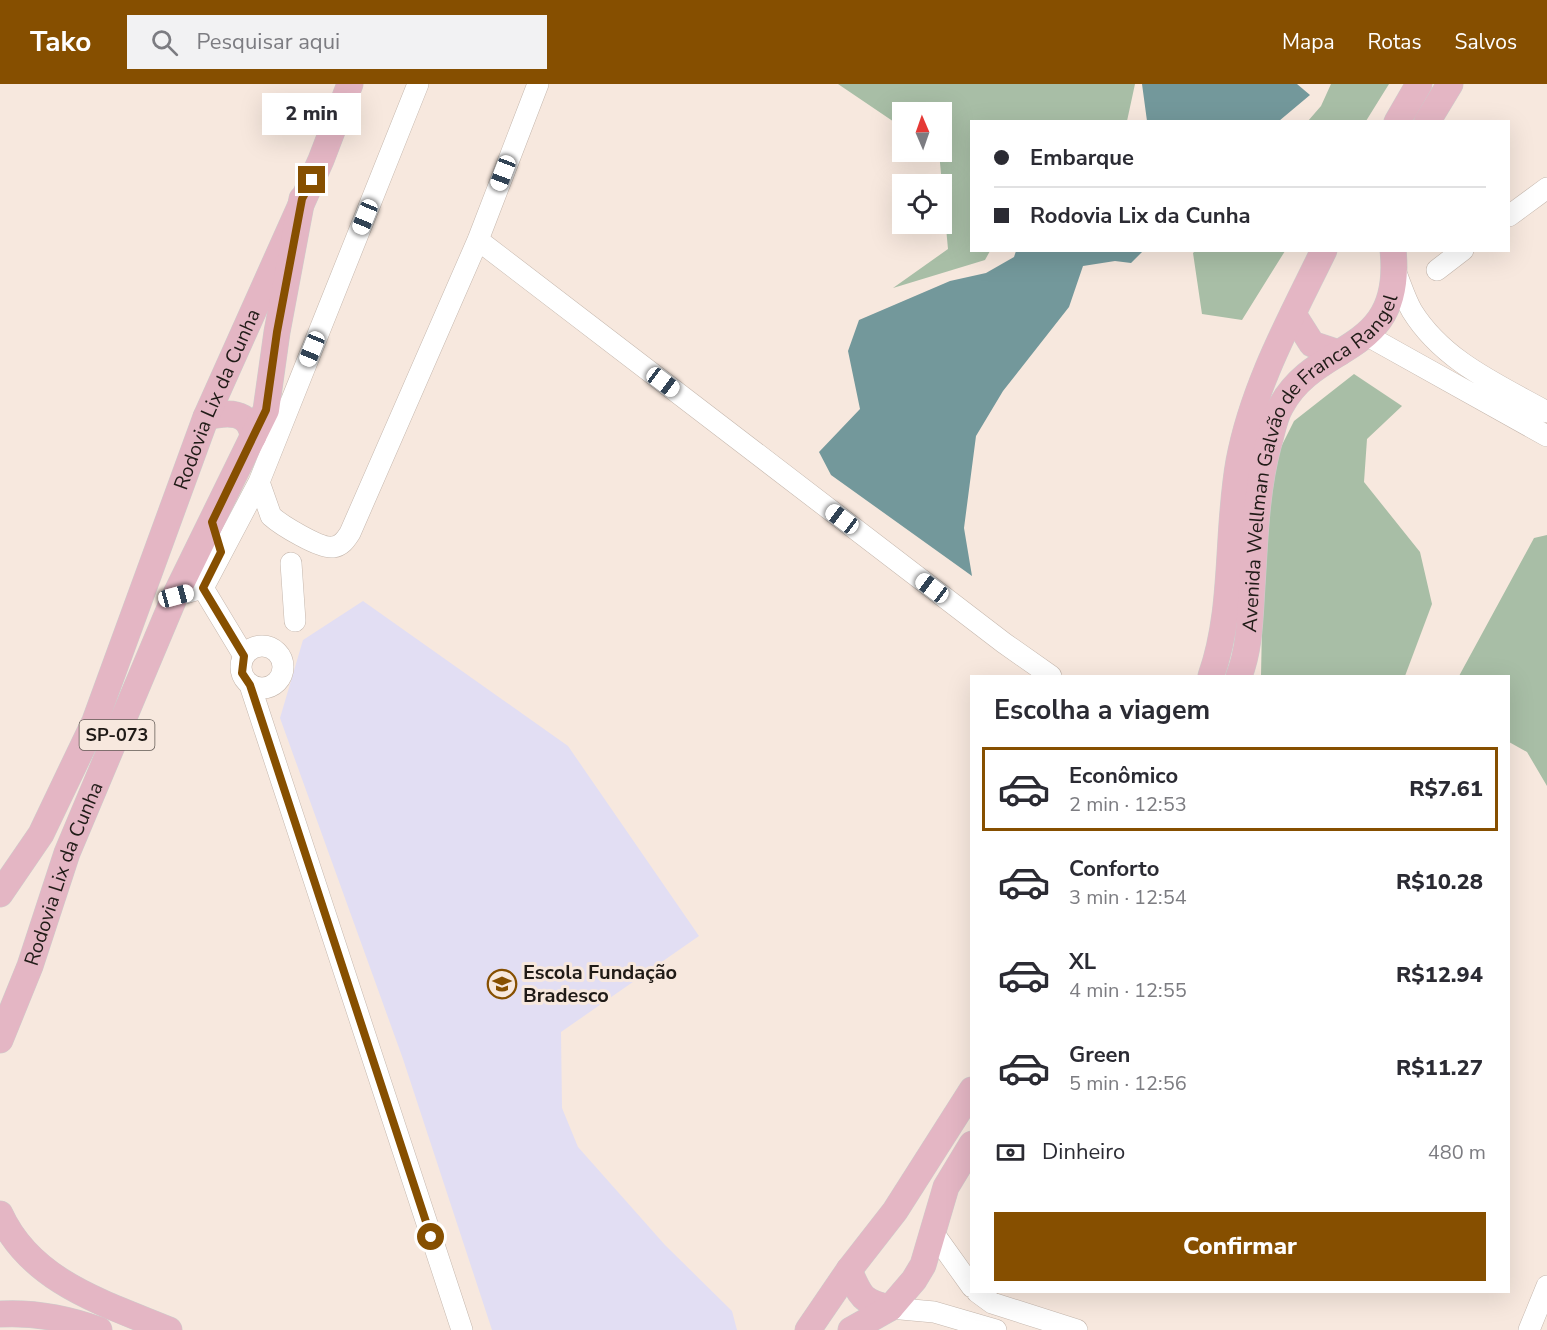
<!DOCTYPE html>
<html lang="pt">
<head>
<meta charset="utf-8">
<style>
	:root { --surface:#fff; --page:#f2f2f3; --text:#2b2b33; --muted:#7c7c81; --line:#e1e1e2; --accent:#864f00 }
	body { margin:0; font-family:"Nunito Sans",sans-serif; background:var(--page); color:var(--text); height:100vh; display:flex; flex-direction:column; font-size:22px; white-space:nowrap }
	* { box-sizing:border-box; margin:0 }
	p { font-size:20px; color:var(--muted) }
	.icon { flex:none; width:33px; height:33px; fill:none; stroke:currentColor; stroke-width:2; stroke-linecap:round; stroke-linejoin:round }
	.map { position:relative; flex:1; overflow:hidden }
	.details { position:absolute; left:970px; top:591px; width:540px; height:618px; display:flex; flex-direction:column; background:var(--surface); border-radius:0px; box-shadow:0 6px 24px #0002 }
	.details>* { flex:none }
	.banner { position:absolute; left:970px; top:36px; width:540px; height:132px; border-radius:0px; box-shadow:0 6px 24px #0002; display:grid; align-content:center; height:132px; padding:0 24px; background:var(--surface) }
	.needle { width:39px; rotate:358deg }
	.buttons { position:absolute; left:892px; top:18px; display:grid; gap:12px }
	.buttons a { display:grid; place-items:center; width:60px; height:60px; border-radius:0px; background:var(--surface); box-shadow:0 6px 24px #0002; font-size:30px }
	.end { position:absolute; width:27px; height:27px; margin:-14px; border:8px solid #864f00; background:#fff; box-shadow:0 0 0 3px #fff }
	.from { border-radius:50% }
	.bubble { position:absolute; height:42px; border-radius:0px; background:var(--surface); box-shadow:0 6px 24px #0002; font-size:20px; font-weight:800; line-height:42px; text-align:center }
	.car { position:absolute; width:18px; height:36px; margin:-18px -9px; border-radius:8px; box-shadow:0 0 4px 2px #0007; background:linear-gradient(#fff 24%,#345 0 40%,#fff 0 76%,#345 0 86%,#fff 0) }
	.banner b { display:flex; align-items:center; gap:21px; height:57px; font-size:22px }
	.banner b+b { border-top:2px solid var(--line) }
	.banner i { width:15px; height:15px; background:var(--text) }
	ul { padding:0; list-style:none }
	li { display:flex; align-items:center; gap:18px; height:84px; margin:0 12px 9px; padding:0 12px; border:3px solid transparent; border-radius:0px }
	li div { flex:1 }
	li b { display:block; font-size:22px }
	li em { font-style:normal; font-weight:800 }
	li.selected { border-color:var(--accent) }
	li>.icon { width:54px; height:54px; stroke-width:1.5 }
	h2 { padding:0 24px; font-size:27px; line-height:72px }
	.pay { display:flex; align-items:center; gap:15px; height:66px; padding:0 24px; font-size:22px }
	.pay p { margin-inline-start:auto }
	.button { display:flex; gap:12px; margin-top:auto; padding:12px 24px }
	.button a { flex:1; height:69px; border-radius:0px; background:var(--accent); color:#fff; font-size:24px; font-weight:800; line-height:69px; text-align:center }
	header { display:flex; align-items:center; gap:36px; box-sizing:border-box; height:84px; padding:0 30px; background:var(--accent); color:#fff }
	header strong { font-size:28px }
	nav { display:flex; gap:33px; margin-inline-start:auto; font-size:21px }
	.search { width:420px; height:54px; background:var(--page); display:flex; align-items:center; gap:15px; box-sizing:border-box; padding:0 21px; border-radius:0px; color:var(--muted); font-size:22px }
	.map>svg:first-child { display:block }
	.education { fill:#e2def3 }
	.forest { fill:#a8bea6 }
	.water { fill:#73989b }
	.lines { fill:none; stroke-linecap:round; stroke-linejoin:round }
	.minor-casing { stroke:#c5b7ad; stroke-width:22 }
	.major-casing { stroke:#cecdcc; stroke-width:27 }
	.minor { stroke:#fff; stroke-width:21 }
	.major { stroke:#e4b6c4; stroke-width:26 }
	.route { stroke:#864f00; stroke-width:8 }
	.labels { text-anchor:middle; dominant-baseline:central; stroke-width:6; stroke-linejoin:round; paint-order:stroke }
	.shield { fill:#f7e8de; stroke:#605853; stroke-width:1.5 }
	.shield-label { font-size:18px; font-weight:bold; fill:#201b17 }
	.street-label { font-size:20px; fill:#201b17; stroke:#f7e8de }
	.poi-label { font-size:20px; font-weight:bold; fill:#201b17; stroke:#f7e8de; text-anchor:start }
</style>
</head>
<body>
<header>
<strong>Tako</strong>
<div class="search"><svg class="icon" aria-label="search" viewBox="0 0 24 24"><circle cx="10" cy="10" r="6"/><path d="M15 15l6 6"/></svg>Pesquisar aqui</div>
<nav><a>Mapa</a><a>Rotas</a><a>Salvos</a></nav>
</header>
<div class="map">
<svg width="1547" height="1246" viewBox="0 0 1547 1246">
	<rect width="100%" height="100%" fill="#f7e8de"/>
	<path class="education" d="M363,517L568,662L699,852L561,948L562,1024L578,1063L665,1161L732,1227L737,1246H492L403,975L280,634L303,556Z"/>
	<path class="forest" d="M838,0H1135L1127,37L972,38V166L990,167L985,176L893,204L948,165L939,68H942V28H903V44Z
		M1331,0H1389L1366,37H1308L1321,22Z
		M1196,166H1285V167L1242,236L1202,230L1193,169Z
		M1354,290L1402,322L1367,355L1364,398L1420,468L1432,520L1405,592H1261L1265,395L1294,337Z
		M1547,451V702L1527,668L1509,658V592H1459L1534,454Z"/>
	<path class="water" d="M1142,0H1297L1310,11L1279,37H1147Z
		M1016,167H1143L1131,179L1115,177L1083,182L1069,223L1003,307L976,352L964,444L972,492L831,391L819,368L860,325L848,267L859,236L950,197L986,189L1014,173Z"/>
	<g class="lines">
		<g class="minor-casing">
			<path id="minor" d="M418,0L259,398L271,432C281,441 320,465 333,463C342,462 346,455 350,449L478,156L538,0
				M1509,132L1547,104
				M478,156L1004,559L1051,592
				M1437,186L1463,166
				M1396,189C1401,201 1405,215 1412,227C1443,277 1497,300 1547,328
				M1366,251L1547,352
				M291,479L295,537
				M203,504L244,572
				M175,512L203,504L259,398
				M241 583a21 21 0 1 1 42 0a21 21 0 1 1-42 0Z
				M250,601L462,1246
				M932,1147L972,1203
				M977,1208L992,1219L1077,1246
				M890,1224L934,1228L996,1246
				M1529,1246L1547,1202"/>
		</g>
		<g class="major-casing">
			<g id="major">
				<path d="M1397,38L1419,0"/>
				<path d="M1427,38L1450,0"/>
				<path d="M1293,230L1312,260L1339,269"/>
				<path d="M206,333C227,328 250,326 253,353"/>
				<path d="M1211,592C1235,524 1226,448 1239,377C1253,302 1291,234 1324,166"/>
				<path id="s1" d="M1239,592C1250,564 1250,533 1252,502C1255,455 1256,408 1268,362C1272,349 1274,334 1281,322C1317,255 1404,273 1393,166"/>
				<path id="s2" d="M0,810L41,750L95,637L206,333L321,76L350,0"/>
				<path id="s3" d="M0,956L30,882L67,769L175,512L266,326L277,248L302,115"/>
				<path d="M0,1130C31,1198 104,1219 169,1246"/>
				<path d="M849,1186C860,1212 862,1218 890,1224"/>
				<path d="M0,1230C35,1228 66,1234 99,1246"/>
				<path d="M808,1246L849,1186L895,1127L972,1006"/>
				<path d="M851,1246L890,1224L914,1196L923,1181L946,1103L972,1060"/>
			</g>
		</g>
		<use href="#minor" class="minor"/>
		<use href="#major" class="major"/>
	</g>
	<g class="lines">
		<path class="route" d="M312,96L302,115L277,248L266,326L212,438L221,468L203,504L244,572L242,589L250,601L431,1153"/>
	</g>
	<defs>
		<g id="school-ring" transform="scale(1.5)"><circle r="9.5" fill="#f7e8de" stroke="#864f00" stroke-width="1.5"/><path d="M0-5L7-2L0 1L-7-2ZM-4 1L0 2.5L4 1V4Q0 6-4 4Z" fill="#864f00"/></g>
	</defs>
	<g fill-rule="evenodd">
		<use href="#school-ring" x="502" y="900"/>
	</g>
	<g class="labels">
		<rect class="shield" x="79.5" y="636" width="75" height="30" rx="4.5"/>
		<g class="shield-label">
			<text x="117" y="651">SP-073</text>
		</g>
		<g class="street-label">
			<text stroke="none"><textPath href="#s2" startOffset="542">Rodovia Lix da Cunha</textPath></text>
			<text stroke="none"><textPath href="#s1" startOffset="240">Avenida Wellman Galvão de Franca Rangel</textPath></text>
			<text stroke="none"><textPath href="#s3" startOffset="178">Rodovia Lix da Cunha</textPath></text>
		</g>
		<g class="poi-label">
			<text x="523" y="888">Escola Fundação<tspan x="523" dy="23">Bradesco</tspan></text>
		</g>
	</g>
</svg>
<div class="buttons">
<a><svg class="needle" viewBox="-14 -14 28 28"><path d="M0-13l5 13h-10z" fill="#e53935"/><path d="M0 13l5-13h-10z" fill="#7c7c81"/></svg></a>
<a><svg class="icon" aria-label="locate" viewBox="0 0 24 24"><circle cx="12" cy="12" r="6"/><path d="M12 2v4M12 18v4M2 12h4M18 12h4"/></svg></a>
</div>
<i class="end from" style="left:431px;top:1153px"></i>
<i class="end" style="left:312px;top:96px"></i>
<div class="bubble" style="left:262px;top:9px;width:99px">2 min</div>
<i class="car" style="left:503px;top:89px;rotate:201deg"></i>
<i class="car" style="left:365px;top:133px;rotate:202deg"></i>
<i class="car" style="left:312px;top:265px;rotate:202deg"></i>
<i class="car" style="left:663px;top:298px;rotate:127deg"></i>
<i class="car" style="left:842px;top:435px;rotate:307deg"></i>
<i class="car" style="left:932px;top:504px;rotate:307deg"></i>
<i class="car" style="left:176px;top:512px;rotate:75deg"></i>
<div class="banner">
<b><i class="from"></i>Embarque</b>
<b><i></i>Rodovia Lix da Cunha</b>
</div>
<section class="details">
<h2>Escolha a viagem</h2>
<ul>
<li class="selected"><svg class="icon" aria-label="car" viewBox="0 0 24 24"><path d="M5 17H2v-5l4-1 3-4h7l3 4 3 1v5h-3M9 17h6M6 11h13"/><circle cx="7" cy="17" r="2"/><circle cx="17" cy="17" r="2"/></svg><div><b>Econômico</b><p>2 min · 12:53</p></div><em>R$7.61</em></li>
<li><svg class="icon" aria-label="car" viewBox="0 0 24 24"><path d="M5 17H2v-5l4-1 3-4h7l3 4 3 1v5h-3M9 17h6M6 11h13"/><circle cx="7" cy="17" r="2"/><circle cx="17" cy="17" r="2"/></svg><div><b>Conforto</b><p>3 min · 12:54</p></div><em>R$10.28</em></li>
<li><svg class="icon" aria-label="car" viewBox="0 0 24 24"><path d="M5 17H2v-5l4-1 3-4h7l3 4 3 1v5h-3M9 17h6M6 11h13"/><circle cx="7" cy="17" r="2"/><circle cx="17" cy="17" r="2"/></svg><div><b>XL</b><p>4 min · 12:55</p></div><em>R$12.94</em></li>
<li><svg class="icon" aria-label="car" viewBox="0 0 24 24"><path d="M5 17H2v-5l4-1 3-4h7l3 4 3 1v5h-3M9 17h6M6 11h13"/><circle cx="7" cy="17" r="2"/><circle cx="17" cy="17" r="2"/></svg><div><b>Green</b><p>5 min · 12:56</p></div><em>R$11.27</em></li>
</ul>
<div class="pay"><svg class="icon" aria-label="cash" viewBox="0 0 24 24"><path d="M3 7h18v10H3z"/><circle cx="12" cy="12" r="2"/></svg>Dinheiro<p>480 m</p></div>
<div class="button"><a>Confirmar</a></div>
</section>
</div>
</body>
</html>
